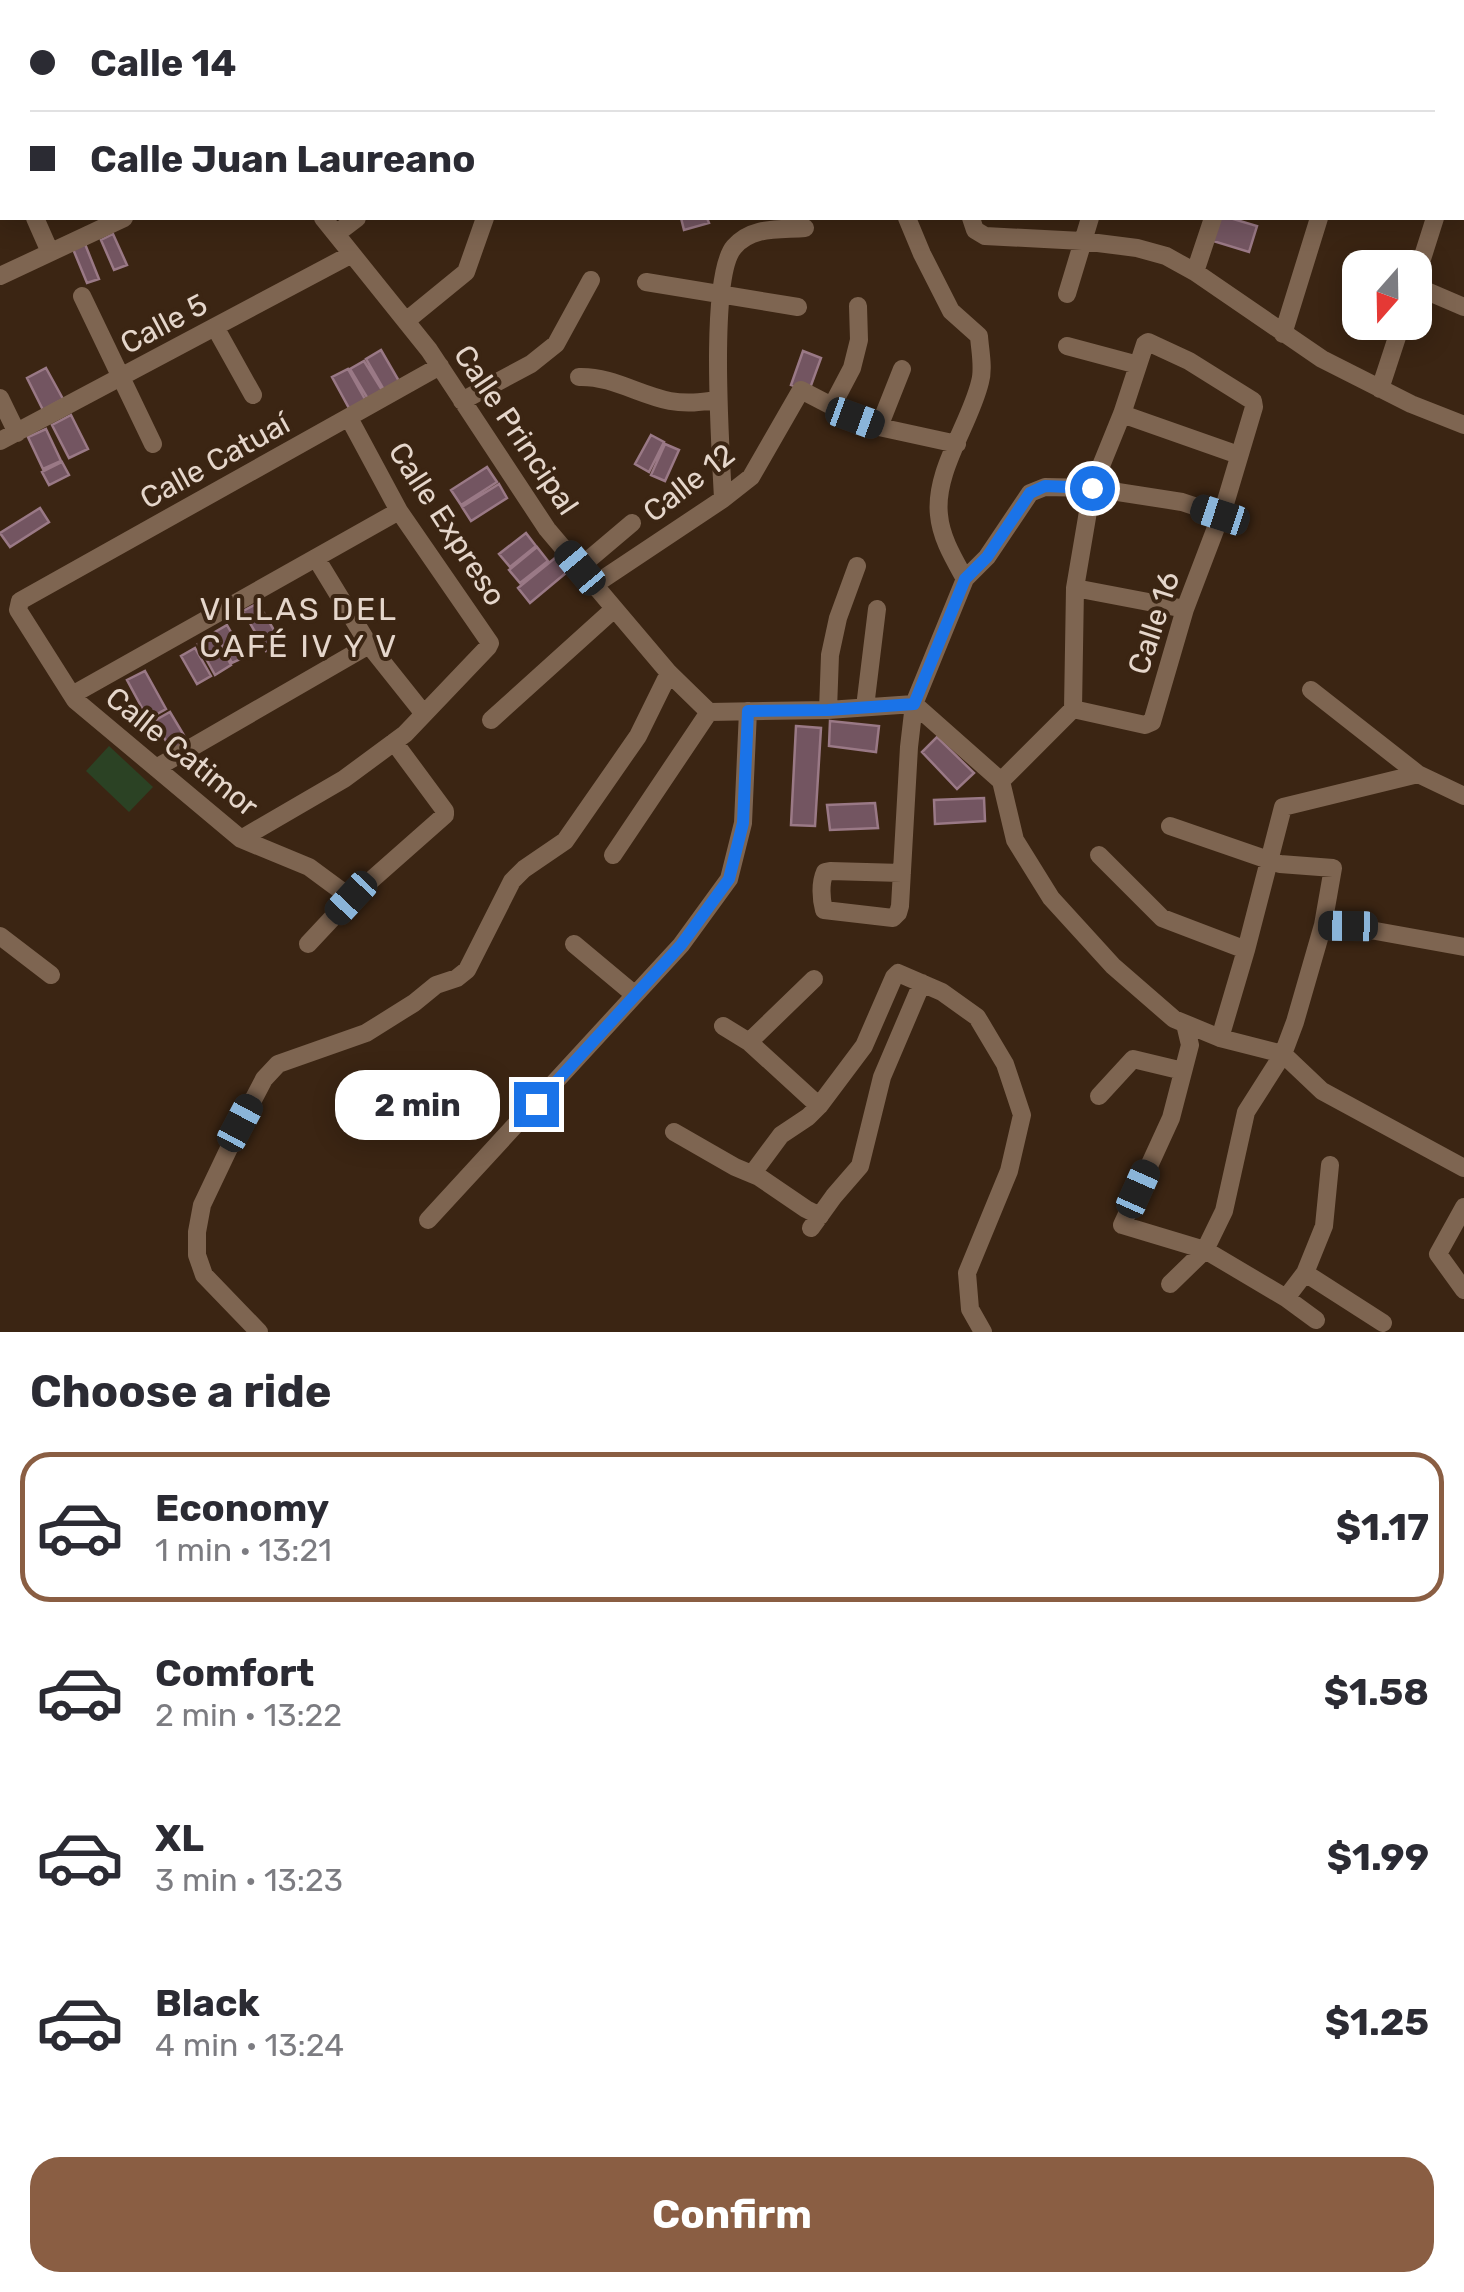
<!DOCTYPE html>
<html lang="en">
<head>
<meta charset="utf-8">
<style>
	:root { --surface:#fff; --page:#f7f7f7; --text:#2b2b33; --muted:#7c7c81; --line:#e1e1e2; --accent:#8a5e43 }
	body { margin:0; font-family:Rubik,sans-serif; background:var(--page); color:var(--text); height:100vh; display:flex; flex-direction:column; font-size:38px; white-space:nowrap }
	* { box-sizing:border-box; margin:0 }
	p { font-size:32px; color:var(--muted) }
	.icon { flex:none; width:55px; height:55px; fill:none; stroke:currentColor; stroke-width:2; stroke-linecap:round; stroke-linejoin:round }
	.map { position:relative; height:1332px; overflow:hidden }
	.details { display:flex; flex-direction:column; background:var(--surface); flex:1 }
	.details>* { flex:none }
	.banner { position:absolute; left:0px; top:0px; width:1465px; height:220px; box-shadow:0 5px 25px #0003; display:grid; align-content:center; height:220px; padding:0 30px; background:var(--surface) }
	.needle { width:65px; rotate:200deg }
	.tools { position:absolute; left:1342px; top:250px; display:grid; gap:20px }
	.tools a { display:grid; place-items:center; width:90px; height:90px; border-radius:20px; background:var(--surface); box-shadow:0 5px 25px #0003; font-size:50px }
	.end { position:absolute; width:45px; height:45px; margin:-22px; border:12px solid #1a73e8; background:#fff; box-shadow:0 0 0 5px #fff }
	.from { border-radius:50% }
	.bubble { position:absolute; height:70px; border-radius:30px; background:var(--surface); box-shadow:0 5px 25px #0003; font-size:32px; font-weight:700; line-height:70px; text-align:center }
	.car { position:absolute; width:30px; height:60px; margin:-30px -15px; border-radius:12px; box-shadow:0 0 8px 2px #0007; background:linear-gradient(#222 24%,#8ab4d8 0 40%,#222 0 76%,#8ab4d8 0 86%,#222 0) }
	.banner b { display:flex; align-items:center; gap:35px; height:95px; font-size:38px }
	.banner b+b { border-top:2px solid var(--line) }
	.banner i { width:25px; height:25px; background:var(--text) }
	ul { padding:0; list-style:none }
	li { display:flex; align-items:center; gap:30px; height:150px; margin:0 20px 15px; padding:0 10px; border:5px solid transparent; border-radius:30px }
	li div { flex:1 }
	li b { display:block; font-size:38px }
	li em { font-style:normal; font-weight:700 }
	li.active { border-color:var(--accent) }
	li>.icon { width:90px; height:90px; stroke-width:1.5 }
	h2 { padding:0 30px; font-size:45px; line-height:120px }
	.primary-button { display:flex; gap:20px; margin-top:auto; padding:20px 30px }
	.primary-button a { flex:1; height:115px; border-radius:30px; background:var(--accent); color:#fff; font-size:40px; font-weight:700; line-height:115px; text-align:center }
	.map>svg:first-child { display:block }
	.green { fill:#2b4224 }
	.building { fill:#735561; stroke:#9a7986; stroke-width:2.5 }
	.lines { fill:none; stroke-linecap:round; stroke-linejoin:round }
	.minor { stroke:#7e6551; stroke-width:18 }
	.route { stroke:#1a73e8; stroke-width:12 }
	.labels { text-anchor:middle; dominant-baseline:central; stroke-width:8; stroke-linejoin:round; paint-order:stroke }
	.street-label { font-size:30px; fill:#e5d6cb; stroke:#3b2513 }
	.neighbourhood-label { font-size:32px; letter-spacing:2.5px; fill:#e5d6cb; stroke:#3b2513 }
</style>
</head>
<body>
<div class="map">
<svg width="1464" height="1332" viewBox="0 0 1464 1332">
	<rect width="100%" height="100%" fill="#3b2513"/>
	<path class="green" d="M109,746L153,787L129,812L86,771Z"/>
	<path class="building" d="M681,218H707L709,223L684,230Z
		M1219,218H1230L1257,226L1249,252L1213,241Z
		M113,234L127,265L114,270L101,240Z
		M85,244L99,279L87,283L73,249Z
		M381,350L399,381L384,390L366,359Z
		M803,351L821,358L809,391L791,385Z
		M364,361L382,390L368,399L350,369Z
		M46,368L63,399L43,410L27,378Z
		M348,369L366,401L350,410L332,377Z
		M71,415L88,449L69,458L52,425Z
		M46,429L61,461L43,469L28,437Z
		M651,435L664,442L649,472L635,464Z
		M665,444L679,450L665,481L651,475Z
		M62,462L69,475L49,485L42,472Z
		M487,467L497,482L461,505L451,490Z
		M499,484L507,498L471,521L462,507Z
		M40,508L49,522L10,547L0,533Z
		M526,533L536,546L510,567L499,554Z
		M537,547L548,561L520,583L509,570Z
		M555,558L567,572L530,603L518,588Z
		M258,603L281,642L266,651L243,611Z
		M227,625L245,657L232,663L215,632Z
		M215,635L231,665L215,675L198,644Z
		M195,648L211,676L197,684L181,656Z
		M145,671L166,709L148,719L127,680Z
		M170,712L188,742L172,751L154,721Z
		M830,721L879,726L876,752L829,746Z
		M796,726L821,728L815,826L791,825Z
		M937,737L974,773L957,789L922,752Z
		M984,798L985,821L935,824L934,800Z
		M875,803L878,828L830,830L827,805Z"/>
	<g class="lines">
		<path class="minor" d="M218,0L219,2
			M704,0V2
			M766,0L767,2
			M831,0L832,2
			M899,0V2
			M1162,0L1170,2
			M540,2L542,0
			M634,2L636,0
			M1279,2L1280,0
			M1388,2V0
			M1462,71H1464
			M0,92H2
			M0,135L2,141
			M1462,186H1464
			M35,218L50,252
			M323,218L429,350L547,529L669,673L709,712
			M907,218L922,254L951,311L979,336C980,351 984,368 980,382C970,424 934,471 939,515C941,538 954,559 965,579
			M971,218L975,230L985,236L1082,241L1137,248L1166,256L1195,272L1322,359L1411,404L1464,425
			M336,234L357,218
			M1195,272L1213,218
			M0,276L124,218
			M1415,281L1435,218
			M646,282L798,307
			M1415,286L1464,307
			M1067,294L1090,218
			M82,296L153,444
			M406,321L466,272L485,218
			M215,327L253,395
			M1283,334L1319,218
			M1067,346L1138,365
			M579,377C612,376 639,395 670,401C687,404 702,402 718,400
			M1380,389L1402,322
			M0,398L17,433
			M462,401L531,364L556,344L591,280
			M832,406L852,368L859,340L858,306
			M1122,414L1230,452
			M879,427L902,369
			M0,441L352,254
			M723,499C721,454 708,277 734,247C752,226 779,230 805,228
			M316,558L369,645L424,714
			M580,567L632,523
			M594,585L723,499L751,477L801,390L855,418L879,427L957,444
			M1075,588L1185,609
			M1311,690L1418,774
			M72,695L399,511
			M865,707L877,609
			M828,710L830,655L838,618L857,566
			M709,712L828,710L914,704L1001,781L1015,840L1051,898L1113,966L1174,1019L1220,1038L1283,1054L1322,1091L1464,1168
			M491,720L614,609
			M156,768L369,645
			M1001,781L1073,709L1075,588L1092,488L1122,414L1145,344L1148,342L1189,361L1253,401L1254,407L1225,504L1185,609L1152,722L1145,725L1073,709
			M241,839L344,779L405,734L488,647L490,643L399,511L349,418
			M613,855L709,712
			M1099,855L1162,918L1246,950
			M902,873L830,871L825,872C820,883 821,899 824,910L893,918L898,913L900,906L909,747L914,704L965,579L987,557L1030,493L1045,487L1092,488L1182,502L1221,515
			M351,898L309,867L241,839L75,700L18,610L20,601L440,366
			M1323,925L1348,926L1464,947
			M0,936L51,975
			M308,944L351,898L445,815V811L394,742
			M574,944L635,995
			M1185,1024L1190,1045L1171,1118L1122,1225L1205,1250L1286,1298L1316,1320
			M723,1026L749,1042L819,1106
			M1220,1038L1246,950L1283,807L1418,774L1464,796
			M749,1042L814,979
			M1099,1096L1133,1059L1183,1071
			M674,1132L735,1167L759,1177L806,1209L820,1216
			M752,1174L781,1135L808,1117L819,1106L864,1046L894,977L898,973L942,992L977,1017L1005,1064L1022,1115L1009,1171L967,1273L970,1309L983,1332
			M1464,1207L1438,1254L1464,1290
			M428,1220L681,945L729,879L743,823L748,711
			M811,1228L834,1196L860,1166L882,1077L922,983
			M1305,1273L1383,1323
			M1170,1284L1205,1250L1224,1211L1246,1112L1283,1054L1295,1022L1323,925L1333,868L1280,864L1170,826
			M1286,1298L1305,1273L1324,1226L1330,1165
			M259,1332L204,1275L197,1255V1232L202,1205L241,1123L264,1079L278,1064L366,1033L414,1003L436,985L457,978L467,970L512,881L524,869L565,841L638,736L669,673"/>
	</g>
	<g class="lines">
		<path class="route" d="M536,1104L681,945L729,879L743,823L748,711L828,710L914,704L965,579L987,557L1030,493L1045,486L1092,488"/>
	</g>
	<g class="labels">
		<g class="street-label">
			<text transform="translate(164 324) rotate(-28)">Calle 5</text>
			<text transform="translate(516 430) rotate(56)">Calle Principal</text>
			<text transform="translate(215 461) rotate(-29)">Calle Catuaí</text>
			<text transform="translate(689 483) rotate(-38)">Calle 12</text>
			<text transform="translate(447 524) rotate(57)">Calle Expreso</text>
			<text transform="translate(1154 623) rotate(-72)">Calle 16</text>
			<text transform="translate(182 752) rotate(39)">Calle Catimor</text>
		</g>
		<g class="neighbourhood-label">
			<text x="299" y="609">VILLAS DEL<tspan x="299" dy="37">CAFÉ IV Y V</tspan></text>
		</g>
	</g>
</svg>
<div class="tools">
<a><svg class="needle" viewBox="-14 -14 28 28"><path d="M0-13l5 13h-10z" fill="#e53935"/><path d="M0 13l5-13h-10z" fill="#7c7c81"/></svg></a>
</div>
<i class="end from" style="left:1092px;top:488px"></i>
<i class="end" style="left:536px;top:1104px"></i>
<div class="bubble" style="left:335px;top:1070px;width:165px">2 min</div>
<i class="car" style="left:855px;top:418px;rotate:110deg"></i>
<i class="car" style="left:1220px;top:515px;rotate:288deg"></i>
<i class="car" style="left:580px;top:568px;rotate:320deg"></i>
<i class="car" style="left:351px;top:898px;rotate:223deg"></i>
<i class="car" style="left:1348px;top:926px;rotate:271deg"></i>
<i class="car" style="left:240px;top:1123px;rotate:28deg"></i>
<i class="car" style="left:1138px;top:1189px;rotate:24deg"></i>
<div class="banner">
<b><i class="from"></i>Calle 14</b>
<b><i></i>Calle Juan Laureano</b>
</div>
</div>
<section class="details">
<h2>Choose a ride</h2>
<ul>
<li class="active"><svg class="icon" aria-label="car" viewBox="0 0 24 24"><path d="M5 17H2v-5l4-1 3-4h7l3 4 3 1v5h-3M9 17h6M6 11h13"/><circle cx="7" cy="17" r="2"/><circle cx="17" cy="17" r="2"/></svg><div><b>Economy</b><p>1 min · 13:21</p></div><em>$1.17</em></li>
<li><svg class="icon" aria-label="car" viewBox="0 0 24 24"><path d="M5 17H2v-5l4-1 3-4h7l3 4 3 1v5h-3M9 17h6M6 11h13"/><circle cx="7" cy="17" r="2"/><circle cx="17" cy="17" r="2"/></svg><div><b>Comfort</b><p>2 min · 13:22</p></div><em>$1.58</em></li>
<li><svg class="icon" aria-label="car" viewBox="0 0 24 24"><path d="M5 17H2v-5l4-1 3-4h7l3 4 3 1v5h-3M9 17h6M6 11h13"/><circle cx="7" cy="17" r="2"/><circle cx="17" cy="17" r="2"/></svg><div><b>XL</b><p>3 min · 13:23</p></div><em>$1.99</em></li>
<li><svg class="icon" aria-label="car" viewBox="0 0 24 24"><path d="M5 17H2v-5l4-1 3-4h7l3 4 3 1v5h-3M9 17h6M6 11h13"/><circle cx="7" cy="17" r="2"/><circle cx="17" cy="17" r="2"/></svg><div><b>Black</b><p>4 min · 13:24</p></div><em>$1.25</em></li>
</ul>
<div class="primary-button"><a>Confirm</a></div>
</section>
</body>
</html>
